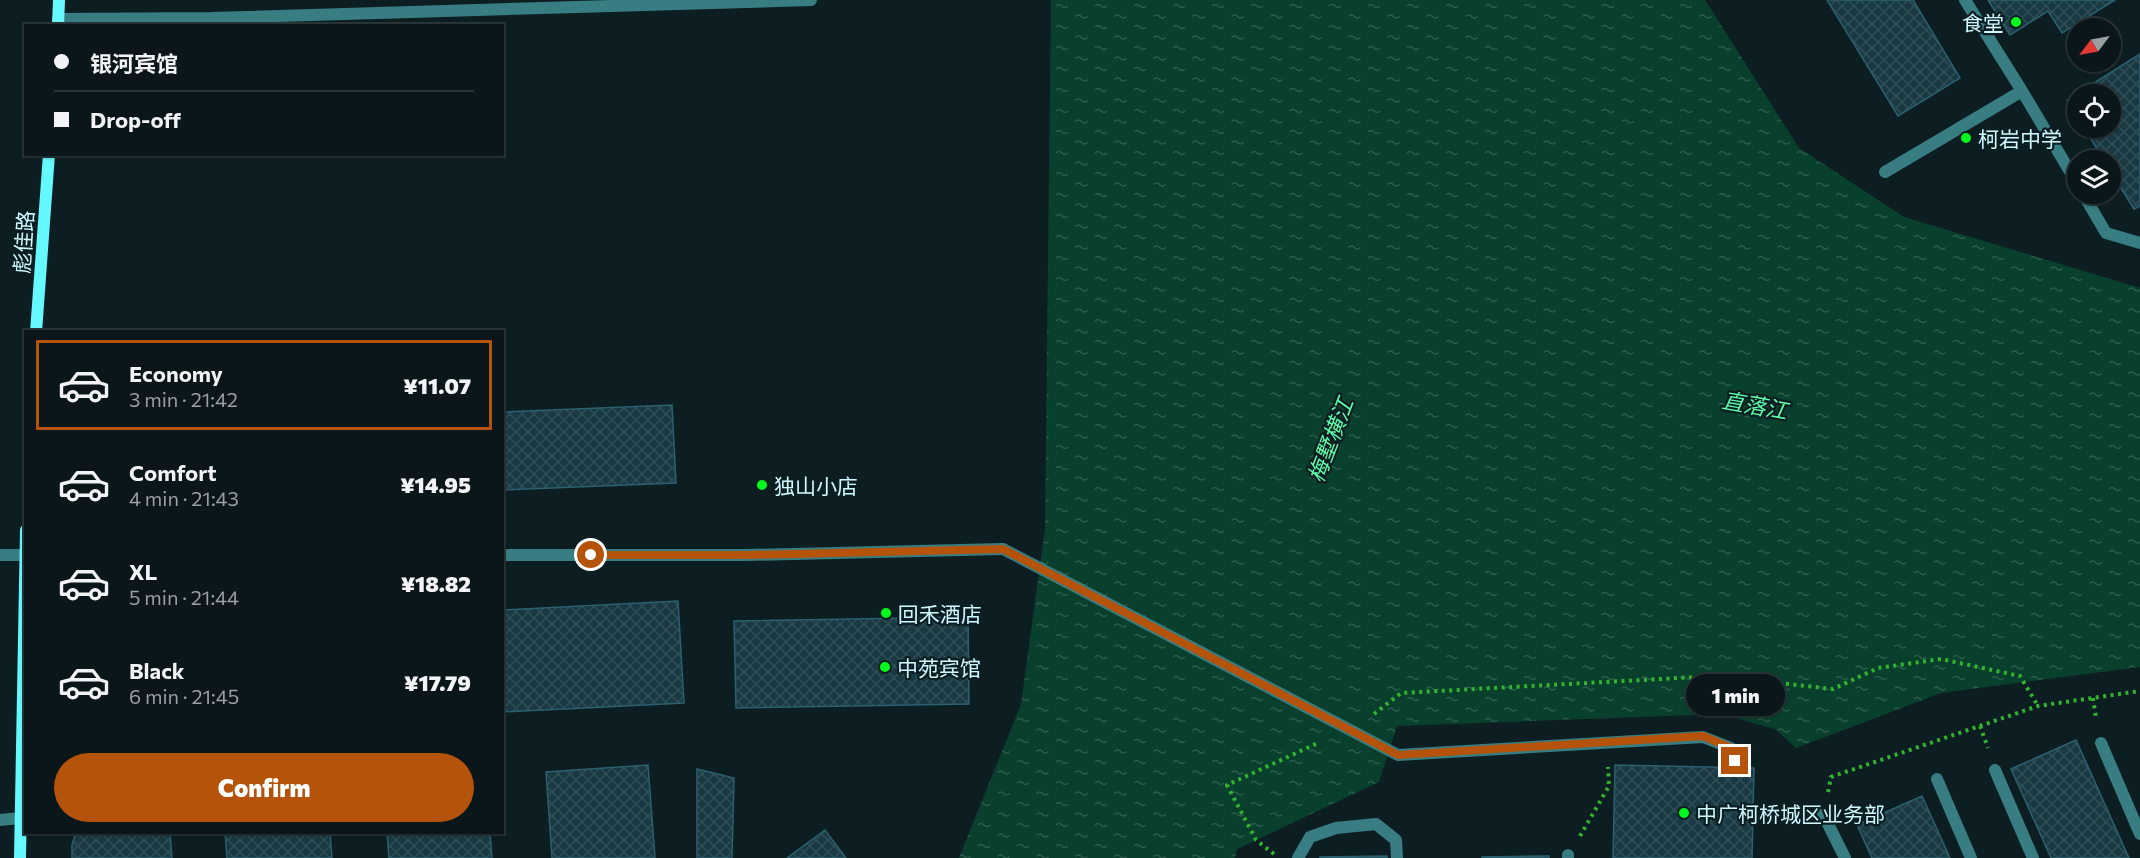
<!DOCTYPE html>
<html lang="en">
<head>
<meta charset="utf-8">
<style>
	:root { --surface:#0a161a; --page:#131f23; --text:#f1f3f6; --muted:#999fa2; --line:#2a3539; --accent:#b45309 }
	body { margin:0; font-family:Commissioner,"Noto Sans SC",sans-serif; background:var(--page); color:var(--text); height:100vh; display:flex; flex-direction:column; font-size:22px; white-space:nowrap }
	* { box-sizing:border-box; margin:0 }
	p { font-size:20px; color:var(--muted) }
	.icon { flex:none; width:33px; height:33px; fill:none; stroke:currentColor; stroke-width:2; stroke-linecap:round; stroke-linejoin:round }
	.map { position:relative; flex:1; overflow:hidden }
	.drawer { position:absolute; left:24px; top:330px; width:480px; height:504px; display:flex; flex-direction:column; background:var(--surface); border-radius:0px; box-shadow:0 2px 4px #0004,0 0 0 2px var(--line) }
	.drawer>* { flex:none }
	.banner { position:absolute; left:24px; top:24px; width:480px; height:132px; border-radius:0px; box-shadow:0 2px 4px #0004,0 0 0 2px var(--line); display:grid; align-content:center; height:132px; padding:0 30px; background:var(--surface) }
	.needle { width:39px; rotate:238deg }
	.buttons { position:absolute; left:2067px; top:18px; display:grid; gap:12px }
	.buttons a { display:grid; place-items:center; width:54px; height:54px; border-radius:50%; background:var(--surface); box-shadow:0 2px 4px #0004,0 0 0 2px var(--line); font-size:30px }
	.end { position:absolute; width:27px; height:27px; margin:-14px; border:8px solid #b45309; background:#fff; box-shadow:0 0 0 3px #fff }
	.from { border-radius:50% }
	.bubble { position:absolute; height:42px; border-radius:21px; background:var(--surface); box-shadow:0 2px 4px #0004,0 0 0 2px var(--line); font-size:20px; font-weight:800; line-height:42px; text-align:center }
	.banner b { display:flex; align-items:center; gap:21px; height:57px; font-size:22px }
	.banner b+b { border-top:2px solid var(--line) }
	.banner i { width:15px; height:15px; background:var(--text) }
	ul { padding:10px 0 0; list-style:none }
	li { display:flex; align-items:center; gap:18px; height:90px; margin:0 12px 9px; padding:0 18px; border:3px solid transparent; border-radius:0px }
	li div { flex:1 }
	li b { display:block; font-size:22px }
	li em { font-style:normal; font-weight:800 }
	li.current { border-color:var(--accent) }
	li>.icon { width:54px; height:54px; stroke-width:1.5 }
	.primary-button { display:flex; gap:12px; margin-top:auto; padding:12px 30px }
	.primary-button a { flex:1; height:69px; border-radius:36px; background:var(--accent); color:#fff; font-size:24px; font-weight:800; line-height:69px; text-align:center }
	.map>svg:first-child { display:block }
	.water { fill:url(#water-ripples) }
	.building { fill:url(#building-cross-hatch); stroke:#2b606f; stroke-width:1.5 }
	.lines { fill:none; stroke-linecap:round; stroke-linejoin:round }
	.path { stroke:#33b42e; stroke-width:4; stroke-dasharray:3 4.5; stroke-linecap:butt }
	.lane { stroke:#387d81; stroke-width:12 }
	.street { stroke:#387d81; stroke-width:12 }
	.secondary { stroke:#66f8ff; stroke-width:12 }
	.route { stroke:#b45309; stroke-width:8 }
	.poi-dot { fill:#00fa1e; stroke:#0d1e22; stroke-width:2 }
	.labels { text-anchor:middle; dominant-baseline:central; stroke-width:4.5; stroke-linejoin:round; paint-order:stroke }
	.poi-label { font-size:21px; fill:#cff8ff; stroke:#0d1e22; text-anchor:start }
	.street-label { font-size:21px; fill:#cff8ff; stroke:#0d1e22 }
	.water-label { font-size:22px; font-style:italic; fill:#5dffab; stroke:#0d1e22 }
</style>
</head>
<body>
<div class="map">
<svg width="2140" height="858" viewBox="0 0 2140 858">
	<defs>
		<pattern id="water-ripples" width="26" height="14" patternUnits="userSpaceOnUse" patternTransform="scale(1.5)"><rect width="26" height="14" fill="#093f2d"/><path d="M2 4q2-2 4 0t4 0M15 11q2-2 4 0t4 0" fill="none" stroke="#2c5c4c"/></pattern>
		<pattern id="building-cross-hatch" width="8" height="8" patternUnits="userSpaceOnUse" patternTransform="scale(1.5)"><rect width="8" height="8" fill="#193a43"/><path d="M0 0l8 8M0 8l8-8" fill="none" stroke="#2f4e56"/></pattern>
	</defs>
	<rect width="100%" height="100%" fill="#0d1e22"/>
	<path class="water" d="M1051,0H1705L1799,148L1904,217L2140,288V667L1941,693L1796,748L1775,729L1721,714L1397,726L1379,782L1237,849L1235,858H959L1021,704L1045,529Z"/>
	<path class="building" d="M1827,0H1913L1960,78L1898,116Z
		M1988,0H2115L2062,33L2048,11L2010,35Z
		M2140,54V206L2134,209L2110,171V160H2104L2084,128H2110V94H2078V117L2067,100Z
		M672,405L676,483L502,490V412Z
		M678,601L684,703L502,712V610Z
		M968,617L969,704L736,708L734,621Z
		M2076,740L2129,858H2051L2011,769Z
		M648,765L655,858H552L546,772Z
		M1615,765L1754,768L1752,858H1613Z
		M697,769L734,778L732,858H697Z
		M1922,796L1950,858H1872L1857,825Z
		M825,830L846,858H787Z
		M76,832H170L172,858H72V845Z
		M225,832H330L332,858H227Z
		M387,832H490L492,858H389Z
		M1387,856V858H1320V857Z
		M1549,856V858H1482V857Z"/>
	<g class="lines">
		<path class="path" d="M2093,698L2096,718
			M1374,714L1401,693L1716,676L1833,689L1878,668L1941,659L2020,676L2038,706
			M1980,726L1988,748
			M1828,792L1831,777L2038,706L2140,691
			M1580,836L1609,786L1608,767
			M1274,854L1256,840L1227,785L1320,742"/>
		<path class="lane" d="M58,19L212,18L811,0
			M2022,91L2078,185
			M1885,172L2022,91L1965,0
			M2083,194L2106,233L2140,243
			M502,555H747L1003,549
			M2101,743L2140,834
			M1995,770L2033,858
			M1937,779L1971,858
			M1823,814L1845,858
			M0,820L20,818
			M1568,855V858"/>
		<path class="street" d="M1003,549L1398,755L1703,737L1731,748L1735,761
			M0,555H25
			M1298,858L1310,837L1336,828L1376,824L1396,840L1397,858"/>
		<path class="secondary" d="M58,26L59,0
			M36,332L49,154
			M20,858L26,530"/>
	</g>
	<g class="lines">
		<path class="route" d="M591,555H747L1003,549L1398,755L1703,736L1731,748L1735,761"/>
	</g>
	<g class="poi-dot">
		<circle cx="2016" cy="22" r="6"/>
		<circle cx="1966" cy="138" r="6"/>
		<circle cx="762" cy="485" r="6"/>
		<circle cx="886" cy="613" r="6"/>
		<circle cx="885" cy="667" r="6"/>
		<circle cx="1684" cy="813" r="6"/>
	</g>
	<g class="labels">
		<g class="poi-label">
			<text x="2004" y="22" text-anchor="end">食堂</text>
			<text x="1978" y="138">柯岩中学</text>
			<text x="774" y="485">独山小店</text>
			<text x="898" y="613">回禾酒店</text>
			<text x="897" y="667">中苑宾馆</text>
			<text x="1696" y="813">中广柯桥城区业务部</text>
		</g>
		<g class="street-label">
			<text transform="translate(23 242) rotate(-86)">彪佳路</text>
		</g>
		<g class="water-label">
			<text transform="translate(1755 405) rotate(10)">直落江</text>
			<text transform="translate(1330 440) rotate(-69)">梅墅横江</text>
		</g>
	</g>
</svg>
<div class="buttons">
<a><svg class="needle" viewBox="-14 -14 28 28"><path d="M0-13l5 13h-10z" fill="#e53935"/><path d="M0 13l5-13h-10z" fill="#999fa2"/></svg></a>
<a><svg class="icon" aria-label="locate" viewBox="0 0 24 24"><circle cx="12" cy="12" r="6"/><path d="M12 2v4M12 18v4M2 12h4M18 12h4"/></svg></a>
<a><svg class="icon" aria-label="layers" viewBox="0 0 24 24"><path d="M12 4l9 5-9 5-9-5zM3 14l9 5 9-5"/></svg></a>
</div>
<i class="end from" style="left:591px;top:555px"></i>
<i class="end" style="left:1735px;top:761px"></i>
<div class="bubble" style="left:1686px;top:674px;width:99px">1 min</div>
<div class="banner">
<b><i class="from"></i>银河宾馆</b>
<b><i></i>Drop-off</b>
</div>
<section class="drawer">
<ul>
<li class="current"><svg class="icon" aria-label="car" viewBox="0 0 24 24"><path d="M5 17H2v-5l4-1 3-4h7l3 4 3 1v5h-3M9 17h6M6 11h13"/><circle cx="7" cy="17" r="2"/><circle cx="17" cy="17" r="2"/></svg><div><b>Economy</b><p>3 min · 21:42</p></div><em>¥11.07</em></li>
<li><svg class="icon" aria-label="car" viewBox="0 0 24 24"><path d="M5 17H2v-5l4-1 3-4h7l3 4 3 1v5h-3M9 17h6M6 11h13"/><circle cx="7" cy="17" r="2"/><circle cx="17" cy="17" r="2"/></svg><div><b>Comfort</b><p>4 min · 21:43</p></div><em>¥14.95</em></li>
<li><svg class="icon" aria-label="car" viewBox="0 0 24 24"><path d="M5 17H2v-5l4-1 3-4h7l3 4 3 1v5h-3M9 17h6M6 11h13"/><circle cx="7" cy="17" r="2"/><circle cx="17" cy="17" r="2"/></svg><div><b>XL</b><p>5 min · 21:44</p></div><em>¥18.82</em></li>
<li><svg class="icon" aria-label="car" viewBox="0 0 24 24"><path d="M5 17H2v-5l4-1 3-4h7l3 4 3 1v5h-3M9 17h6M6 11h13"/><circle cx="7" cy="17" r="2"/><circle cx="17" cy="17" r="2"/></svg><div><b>Black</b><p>6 min · 21:45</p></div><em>¥17.79</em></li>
</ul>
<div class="primary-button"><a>Confirm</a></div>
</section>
</div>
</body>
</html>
